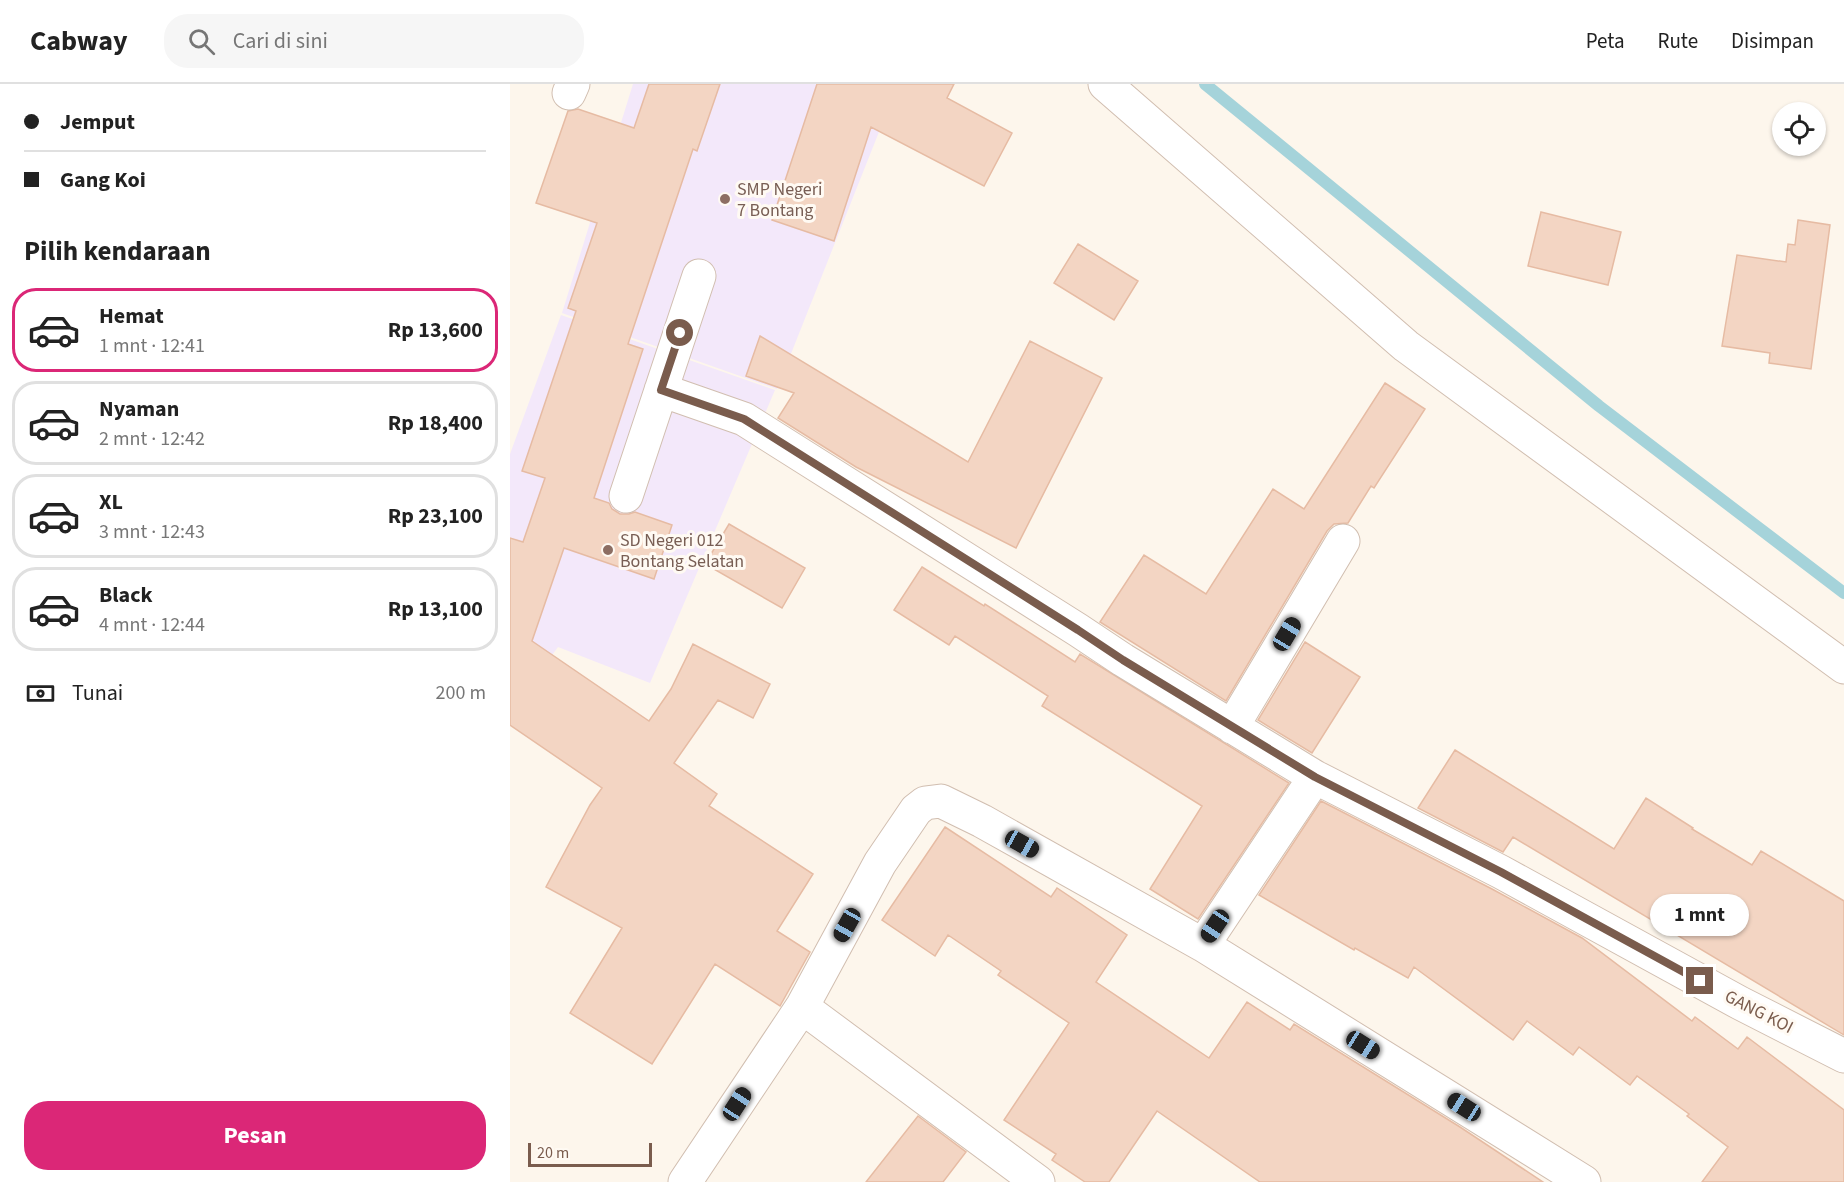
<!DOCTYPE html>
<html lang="id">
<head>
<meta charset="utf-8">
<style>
	:root { --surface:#fff; --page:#f6f6f6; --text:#222; --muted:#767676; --line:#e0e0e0; --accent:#db2777 }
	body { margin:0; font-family:"Source Sans 3",sans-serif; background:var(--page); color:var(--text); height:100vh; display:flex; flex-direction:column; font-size:22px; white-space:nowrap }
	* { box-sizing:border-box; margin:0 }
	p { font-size:20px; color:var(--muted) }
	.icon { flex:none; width:33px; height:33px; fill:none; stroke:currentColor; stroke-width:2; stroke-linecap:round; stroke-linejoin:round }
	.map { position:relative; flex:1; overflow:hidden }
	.sheet { display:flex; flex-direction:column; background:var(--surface); width:510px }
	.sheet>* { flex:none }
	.hud { display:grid; align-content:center; height:132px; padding:0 24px; background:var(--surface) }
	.tools { position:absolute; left:1262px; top:18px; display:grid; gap:12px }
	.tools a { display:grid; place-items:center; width:54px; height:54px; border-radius:50%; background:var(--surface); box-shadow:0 2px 4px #0004; font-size:30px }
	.scale { position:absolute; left:18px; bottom:15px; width:124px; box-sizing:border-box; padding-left:6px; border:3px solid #7a5c4d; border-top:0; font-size:16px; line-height:21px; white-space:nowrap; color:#7a5c4d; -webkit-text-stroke:4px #fffaf3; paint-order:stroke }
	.end { position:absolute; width:27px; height:27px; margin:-14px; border:8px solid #7a5c4d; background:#fff; box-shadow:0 0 0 3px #fff }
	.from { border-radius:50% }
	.bubble { position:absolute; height:42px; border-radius:21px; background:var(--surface); box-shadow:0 2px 4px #0004; font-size:20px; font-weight:700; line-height:42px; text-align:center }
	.car { position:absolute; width:18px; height:36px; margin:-18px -9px; border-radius:8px; box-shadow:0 0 4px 2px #0007; background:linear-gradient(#222 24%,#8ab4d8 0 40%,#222 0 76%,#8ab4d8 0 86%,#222 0) }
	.hud b { display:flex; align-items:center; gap:21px; height:57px; font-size:22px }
	.hud b+b { border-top:2px solid var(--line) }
	.hud i { width:15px; height:15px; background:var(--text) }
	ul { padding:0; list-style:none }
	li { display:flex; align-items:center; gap:18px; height:84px; margin:0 12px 9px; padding:0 12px; border:3px solid var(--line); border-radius:24px }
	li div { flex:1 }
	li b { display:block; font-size:22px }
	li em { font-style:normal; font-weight:700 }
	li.selected { border-color:var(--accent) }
	li>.icon { width:54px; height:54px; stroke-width:1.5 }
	h2 { padding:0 24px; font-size:27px; line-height:72px }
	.pay { display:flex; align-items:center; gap:15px; height:66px; padding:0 24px; font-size:22px }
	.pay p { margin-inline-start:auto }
	.action { display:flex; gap:12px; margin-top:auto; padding:12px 24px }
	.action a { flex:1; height:69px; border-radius:24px; background:var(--accent); color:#fff; font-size:24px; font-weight:700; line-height:69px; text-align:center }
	header { display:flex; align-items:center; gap:36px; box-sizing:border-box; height:84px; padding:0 30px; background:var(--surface); border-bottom:2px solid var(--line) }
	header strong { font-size:28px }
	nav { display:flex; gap:33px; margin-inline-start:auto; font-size:21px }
	.search { width:420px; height:54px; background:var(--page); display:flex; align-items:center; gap:15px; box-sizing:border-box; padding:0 21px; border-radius:24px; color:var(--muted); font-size:22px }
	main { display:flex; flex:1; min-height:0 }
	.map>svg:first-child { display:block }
	.education { fill:#f3e8fa }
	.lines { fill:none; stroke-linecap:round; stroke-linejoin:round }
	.stream { stroke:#a5d3da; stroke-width:12 }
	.building { fill:#f3d5c3; stroke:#e6bba3; stroke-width:1.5 }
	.minor-casing { stroke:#d1beb0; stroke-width:35 }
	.minor { stroke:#fff; stroke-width:33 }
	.route { stroke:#7a5c4d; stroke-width:8 }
	.education-dot { fill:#8d6e63; stroke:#fffaf3; stroke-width:2 }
	.labels { text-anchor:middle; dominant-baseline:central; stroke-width:6; stroke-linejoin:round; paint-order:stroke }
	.education-label { font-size:18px; fill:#785e54; stroke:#fffaf3; text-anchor:start }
	.street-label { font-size:18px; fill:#7a5c4d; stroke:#fffaf3 }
</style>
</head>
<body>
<header>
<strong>Cabway</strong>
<div class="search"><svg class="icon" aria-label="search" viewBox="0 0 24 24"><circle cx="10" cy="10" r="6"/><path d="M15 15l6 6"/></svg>Cari di sini</div>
<nav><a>Peta</a><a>Rute</a><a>Disimpan</a></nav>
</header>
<main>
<section class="sheet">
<div class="hud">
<b><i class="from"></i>Jemput</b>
<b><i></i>Gang Koi</b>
</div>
<h2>Pilih kendaraan</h2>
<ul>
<li class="selected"><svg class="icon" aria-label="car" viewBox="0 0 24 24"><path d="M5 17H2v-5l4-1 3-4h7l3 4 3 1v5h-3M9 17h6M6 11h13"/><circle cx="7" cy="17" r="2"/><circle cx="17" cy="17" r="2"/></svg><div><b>Hemat</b><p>1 mnt · 12:41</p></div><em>Rp 13,600</em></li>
<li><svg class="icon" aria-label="car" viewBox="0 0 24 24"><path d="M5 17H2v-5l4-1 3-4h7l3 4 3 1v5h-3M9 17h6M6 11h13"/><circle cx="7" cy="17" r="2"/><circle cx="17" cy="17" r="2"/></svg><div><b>Nyaman</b><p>2 mnt · 12:42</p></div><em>Rp 18,400</em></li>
<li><svg class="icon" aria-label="car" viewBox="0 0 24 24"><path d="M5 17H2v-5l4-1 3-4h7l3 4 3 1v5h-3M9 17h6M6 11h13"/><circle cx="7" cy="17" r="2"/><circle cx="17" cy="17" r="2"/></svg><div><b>XL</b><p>3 mnt · 12:43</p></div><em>Rp 23,100</em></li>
<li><svg class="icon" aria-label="car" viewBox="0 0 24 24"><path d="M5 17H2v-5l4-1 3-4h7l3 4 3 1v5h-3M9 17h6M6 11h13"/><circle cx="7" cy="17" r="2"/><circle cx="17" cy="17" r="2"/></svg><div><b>Black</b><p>4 mnt · 12:44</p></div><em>Rp 13,100</em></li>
</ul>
<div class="pay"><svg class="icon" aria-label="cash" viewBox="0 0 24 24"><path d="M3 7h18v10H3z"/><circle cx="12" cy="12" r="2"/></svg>Tunai<p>200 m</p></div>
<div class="action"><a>Pesan</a></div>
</section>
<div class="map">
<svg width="1334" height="1098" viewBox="0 0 1334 1098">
	<rect width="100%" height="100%" fill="#fdf6ec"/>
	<path class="education" d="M123,0H388L267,305L52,229Z
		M51,231L265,306L140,599L48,563L0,628V370Z"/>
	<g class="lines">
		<path class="stream" d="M695,0L1089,322L1334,509"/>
	</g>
	<path class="building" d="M139,0H210L187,67L183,65L118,260L133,265L84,414L99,419L102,425L110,430H119L125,428L162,441L144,495L54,464L22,557L139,637L161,605L183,560L260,600L243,634L208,616L164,679L207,710L199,722L303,790L267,847L300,868L270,922L205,880L142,980L60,929L112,844L36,803L80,721L92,704L0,641V454L13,458L35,394L12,387L66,227L58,224L87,139L26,119L58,27L68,25L124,44Z
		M307,0H444L437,14L502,49L474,102L361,43L324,157L262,136Z
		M1031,128L1111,148L1098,201L1018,182Z
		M1288,136L1320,141L1301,285L1259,279L1260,269L1212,262L1227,171L1276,178L1278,160L1285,161Z
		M568,160L628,197L604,236L544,199Z
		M250,252L458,378L520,257L592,294L506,464L346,383L268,334L284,309L236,292Z
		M875,299L915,325L864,404L861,402L838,439L824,440L817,447L716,617L590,538L634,471L696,510L763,405L794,425Z
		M219,440L295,484L272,524L195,480Z
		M412,483L474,522L475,520L565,578L570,570L779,699L688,835L640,805L692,722L532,622L538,612L445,552L439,561L384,526Z
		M795,558L850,593L802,669L748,636Z
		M945,666L1104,765L1136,714L1183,744L1182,745L1242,781L1251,767L1334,817V951L1003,753L993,768L908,724Z
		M811,717L982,805L1072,854L1182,937L1185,933L1228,965L1237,953L1334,1026V1098H1192L1218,1063L1177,1032L1179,1030L1127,992L1120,1001L1069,963L1063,971L1017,937L1003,956L904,883L898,894L845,864L844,866L749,811Z
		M435,743L541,813L547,804L617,851L586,898L699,974L737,918L780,946L784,940L950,1043L1033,1098H750L647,1027L599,1098H575L542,1076L546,1070L494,1036L559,939L488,891L491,887L438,851L425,872L372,836Z
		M408,1032L456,1068L433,1098H356Z"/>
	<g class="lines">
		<g class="minor-casing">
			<path id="minor" d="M595,0L896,262L1334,583
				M59,9L63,0
				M151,306L234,335L568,546L613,576L805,693L991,788L1230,919L1334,972
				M116,412L189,192
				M722,643L833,457
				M693,861L805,693
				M292,923L370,779L406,726L415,719L431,717L472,737L693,861L1074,1098
				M175,1098L292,923L528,1098"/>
		</g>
		<use href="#minor" class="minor"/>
	</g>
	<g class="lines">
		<path class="route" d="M170,249L151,306L234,335L568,546L613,576L805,693L991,788L1190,897"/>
	</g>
	<g class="education-dot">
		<circle cx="215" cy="115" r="6"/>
		<circle cx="98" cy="466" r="6"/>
	</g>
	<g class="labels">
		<g class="education-label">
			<text x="227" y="105">SMP Negeri<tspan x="227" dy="21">7 Bontang</tspan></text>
			<text x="110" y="456">SD Negeri 012<tspan x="110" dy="21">Bontang Selatan</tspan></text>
		</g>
		<g class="street-label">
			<text transform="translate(1249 928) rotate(27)">GANG KOI</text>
		</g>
	</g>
</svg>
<div class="tools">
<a><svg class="icon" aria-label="locate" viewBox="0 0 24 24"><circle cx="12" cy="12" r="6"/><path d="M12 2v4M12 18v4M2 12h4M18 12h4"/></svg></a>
</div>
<div class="scale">20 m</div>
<i class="end from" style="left:170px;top:249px"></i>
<i class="end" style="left:1190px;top:897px"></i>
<div class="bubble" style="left:1140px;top:810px;width:99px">1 mnt</div>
<i class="car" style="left:777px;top:550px;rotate:31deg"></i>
<i class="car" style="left:512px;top:760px;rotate:119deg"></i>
<i class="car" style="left:337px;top:841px;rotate:209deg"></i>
<i class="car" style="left:705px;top:842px;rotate:214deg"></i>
<i class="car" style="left:853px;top:961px;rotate:122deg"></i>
<i class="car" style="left:227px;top:1020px;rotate:33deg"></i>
<i class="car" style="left:954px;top:1023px;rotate:302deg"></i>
</div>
</main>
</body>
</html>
